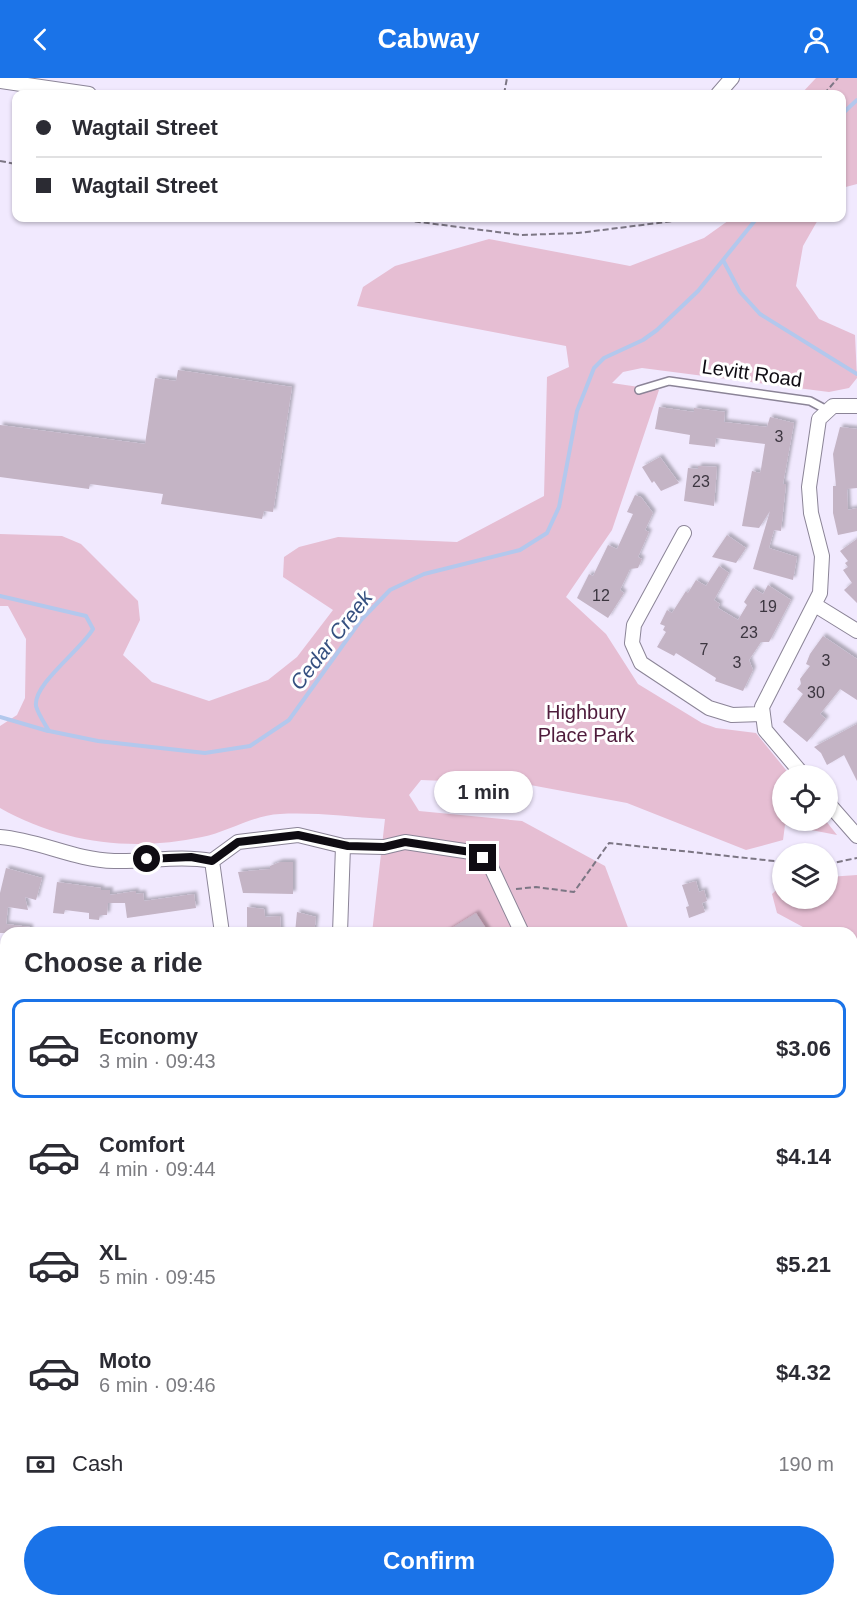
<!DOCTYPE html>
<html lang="en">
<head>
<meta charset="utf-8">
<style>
	:root { --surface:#fff; --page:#f7f7f7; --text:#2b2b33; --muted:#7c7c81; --line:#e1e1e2; --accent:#1a73e8 }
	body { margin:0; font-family:Helvetica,sans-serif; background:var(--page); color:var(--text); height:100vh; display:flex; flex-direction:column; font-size:22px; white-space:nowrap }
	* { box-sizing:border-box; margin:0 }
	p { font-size:20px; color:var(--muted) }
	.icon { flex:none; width:33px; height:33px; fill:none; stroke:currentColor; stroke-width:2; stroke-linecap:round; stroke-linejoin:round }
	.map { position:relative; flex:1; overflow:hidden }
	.side { position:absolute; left:0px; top:849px; width:858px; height:680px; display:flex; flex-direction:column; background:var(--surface); border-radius:18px 18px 0 0; box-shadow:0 2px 4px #0004 }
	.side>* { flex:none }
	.hud { position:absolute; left:12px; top:12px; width:834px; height:132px; border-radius:12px; box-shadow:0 2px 4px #0004; display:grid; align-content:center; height:132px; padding:0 24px; background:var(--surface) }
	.controls { position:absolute; left:772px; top:687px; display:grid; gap:12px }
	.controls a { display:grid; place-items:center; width:66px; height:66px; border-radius:50%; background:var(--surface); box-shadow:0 2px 4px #0004; font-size:30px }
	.end { position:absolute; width:27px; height:27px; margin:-14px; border:8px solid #0f0c13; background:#fff; box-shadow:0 0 0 3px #fff }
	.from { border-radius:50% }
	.bubble { position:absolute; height:42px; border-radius:21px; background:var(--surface); box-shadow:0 2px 4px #0004; font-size:20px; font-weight:700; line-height:42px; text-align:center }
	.hud b { display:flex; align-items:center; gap:21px; height:57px; font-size:22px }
	.hud b+b { border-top:2px solid var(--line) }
	.hud i { width:15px; height:15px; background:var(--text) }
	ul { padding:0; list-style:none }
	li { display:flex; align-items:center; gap:18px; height:99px; margin:0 12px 9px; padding:0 12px; border:3px solid transparent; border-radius:12px }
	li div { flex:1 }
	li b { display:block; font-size:22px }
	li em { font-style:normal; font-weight:700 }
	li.selected { border-color:var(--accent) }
	li>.icon { width:54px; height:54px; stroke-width:1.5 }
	h2 { padding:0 24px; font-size:27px; line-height:72px }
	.pay { display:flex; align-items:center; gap:15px; height:66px; padding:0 24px; font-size:22px }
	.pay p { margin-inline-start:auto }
	.action { display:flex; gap:12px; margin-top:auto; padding:12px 24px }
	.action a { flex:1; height:69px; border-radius:36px; background:var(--accent); color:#fff; font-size:24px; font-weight:700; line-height:69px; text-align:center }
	header { display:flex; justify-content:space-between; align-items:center; height:78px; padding:0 24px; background:var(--accent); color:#fff; font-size:27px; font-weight:700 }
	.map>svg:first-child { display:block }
	.green { fill:#e6bed3 }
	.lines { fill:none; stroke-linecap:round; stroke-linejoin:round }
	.stream { stroke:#b3c8ed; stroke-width:4 }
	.building { fill:#c4b4c5; filter:url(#shadow) }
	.lane-casing { stroke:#8b8497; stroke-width:10 }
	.street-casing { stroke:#8b8497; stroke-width:16 }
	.path { stroke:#7c7684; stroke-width:2; stroke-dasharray:6 3; stroke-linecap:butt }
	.lane { stroke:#fff; stroke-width:7 }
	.street { stroke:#fff; stroke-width:14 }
	.route { stroke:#0f0c13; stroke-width:8 }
	.labels { text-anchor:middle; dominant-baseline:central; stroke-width:6; stroke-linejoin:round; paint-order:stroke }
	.number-label { font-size:16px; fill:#3c3640 }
	.street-label { font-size:20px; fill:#0f0c13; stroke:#fff }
	.park-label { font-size:20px; fill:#4f1c3c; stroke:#fff }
	.water-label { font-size:21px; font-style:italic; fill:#355080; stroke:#fff }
</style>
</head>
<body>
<header><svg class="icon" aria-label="back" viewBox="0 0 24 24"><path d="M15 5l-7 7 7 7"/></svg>Cabway<svg class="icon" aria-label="person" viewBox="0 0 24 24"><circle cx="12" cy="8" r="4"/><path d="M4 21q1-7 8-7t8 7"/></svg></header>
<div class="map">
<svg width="857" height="1528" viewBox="0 0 857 1528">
	<defs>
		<filter id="shadow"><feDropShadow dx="3" dy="-3" stdDeviation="1.5" flood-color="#0004"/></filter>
	</defs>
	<rect width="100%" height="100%" fill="#f1e9fe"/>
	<path class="green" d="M816,0H857V106L842,110V16H801Z
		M732,140H819L803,168L796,208L819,241L855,257L857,300L849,310L829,314L642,290L623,294L612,305L659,312L612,452L566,519L606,556L638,606L702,645L716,650L756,655L790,697L783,698V742L826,743L837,757L785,747L783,762L746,772L627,725L525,706L421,702L409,717L419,733L522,743L605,788L630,855H372L385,741C350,739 314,734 280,736C253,737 228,754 202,759C132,774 62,765 0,730V648L17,637L25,620L26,561L8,528H0V456L62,458L81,466L138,523L140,542L123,577L152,604L209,623L268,602L297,579L333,532L283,499L284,479L299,469L338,459L457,464L544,418L547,299L569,289L566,268L357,228L363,209L395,188L489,161L630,188L704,160Z
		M857,797V1295L852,1301V855H814L777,835L772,816L783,806V820H828V799Z
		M856,1423L857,1528H539L535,1523L852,1522V1428Z
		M0,1437L6,1441V1522L83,1523L87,1528H0Z"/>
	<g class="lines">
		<path class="stream" d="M842,36L857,22
			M723,182L740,214L760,236L857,296
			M0,518L86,538L93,551C81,572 33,606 36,628C38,636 45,646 49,653L98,663L205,675L250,668L289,642L361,542L390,512L424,496L520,472L547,455L559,429L577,333L594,290L604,280L643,262L657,252L698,213L757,140
			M0,639L48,653
			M0,998L6,1002
			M0,1511L6,1518
			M10,1522L15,1528"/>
	</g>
	<path class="building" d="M178,292L292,309L273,434L264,433L262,441L161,426L163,416L90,406L89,411L0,399V347L145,366L155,300L176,303Z
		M659,329L694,334V330L725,334L724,344L767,349L770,339L794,345L783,406H786L781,453L774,452L769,470L797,479L793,502L753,491L770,433L759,450L742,448L752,393L760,395L761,391L765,366L716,360L715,369L689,366L690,357L655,351Z
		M840,349L857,351V410L847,411L848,432L857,430V453L838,457L833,435V408H836L833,376Z
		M660,379L679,405L661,413L654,403L652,405L642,389Z
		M698,388L717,389L714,428L684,423L688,390L698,391Z
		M635,417L641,419L653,435L645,452L649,454L638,479L642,481L638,490L630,491L620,512L624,515L608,540L577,520L589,496L593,498L608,467L617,471L633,436L627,434Z
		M727,457L746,470L736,485L712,479Z
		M857,461V525L844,512L852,505L843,492L848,489L845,485L848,483L840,473Z
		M719,488L729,495L714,522L720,526L718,530L738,542L747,527L744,524L753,510L763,516L768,507L791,522L769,564H761L749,582L753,592L743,613L715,603L716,600L676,575L674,578L657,569L666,554L663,552L665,548L660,546L667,532L672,535L686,513L688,515L696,502L706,508Z
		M823,558L857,581V622L840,611L820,636L826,641L807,664L783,644L803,616L797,611L801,606L800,601L810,588L806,586L810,576Z
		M857,646V703L844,677L827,687L821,675L814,669Z
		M280,784H293V816L243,815L238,794L270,791V788Z
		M6,790L42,800L36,822L25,819L28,832L8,829L6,846L30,849V855H0V815Z
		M696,803L699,814L704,812L707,823L702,825L705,834L689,840L686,829L689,828L682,807Z
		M57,804L101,810V812H110V817L136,813V816L143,815L144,823L194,816L196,830L127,840L125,825H108L107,837H100L99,842L89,841V835L65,832L64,836L53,835Z
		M247,829L264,831L265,839L280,838L281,855H247Z
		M297,834L316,839L314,855H295Z
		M476,835L489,855H444Z"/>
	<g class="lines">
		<g class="lane-casing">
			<path id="lane" d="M639,312L669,303L810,323L827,332"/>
		</g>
		<g class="street-casing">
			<path id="street" d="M0,3L89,16
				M718,16L732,0
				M684,455L634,547L632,565L641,585L709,630L732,637L762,636
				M815,527L857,553
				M804,698L765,652L762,629L820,515L822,478L811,435L809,409L819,341L833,328H857
				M828,725L857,758
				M0,759C39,762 74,782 114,783C148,784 179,777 212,783L238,764L298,757L343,768L384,769L405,764L471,774L483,781L491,789L522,855
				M212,783L222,855
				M340,855L343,768
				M0,903L6,907
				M0,1102L6,1111
				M0,1316L6,1320
				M363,1522L365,1528
				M107,1528L109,1522"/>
		</g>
		<path class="path" d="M504,16L507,0
			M824,16L838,0
			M0,83L16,86
			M388,140L521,157L578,155L698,140
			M828,786L857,780
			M516,811L536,809L574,814L609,765L783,784"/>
		<use href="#lane" class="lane"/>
		<use href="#street" class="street"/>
	</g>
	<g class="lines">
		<path class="route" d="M147,781L191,779L212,783L238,764L298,757L348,768L384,769L405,764L471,774L483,780"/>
	</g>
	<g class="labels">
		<g class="number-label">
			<text x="779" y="358">3</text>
			<text x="701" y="403">23</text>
			<text x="601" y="517">12</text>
			<text x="768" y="528">19</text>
			<text x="749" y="554">23</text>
			<text x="704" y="571">7</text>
			<text x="826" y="582">3</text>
			<text x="737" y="584">3</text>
			<text x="816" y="614">30</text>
		</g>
		<g class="street-label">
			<text transform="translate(752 295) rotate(8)">Levitt Road</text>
		</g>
		<g class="park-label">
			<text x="586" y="634">Highbury<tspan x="586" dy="23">Place Park</tspan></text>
		</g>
		<g class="water-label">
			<text transform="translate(331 562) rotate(-52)">Cedar Creek</text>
		</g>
	</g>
</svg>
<div class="controls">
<a><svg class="icon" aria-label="locate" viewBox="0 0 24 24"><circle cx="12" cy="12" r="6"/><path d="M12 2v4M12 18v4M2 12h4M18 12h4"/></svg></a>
<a><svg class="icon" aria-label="layers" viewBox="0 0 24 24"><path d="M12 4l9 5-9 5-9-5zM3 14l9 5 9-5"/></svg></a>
</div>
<i class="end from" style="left:147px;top:781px"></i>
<i class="end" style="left:483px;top:780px"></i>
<div class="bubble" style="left:434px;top:693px;width:99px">1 min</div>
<div class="hud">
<b><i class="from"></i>Wagtail Street</b>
<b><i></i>Wagtail Street</b>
</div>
<section class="side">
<h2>Choose a ride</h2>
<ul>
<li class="selected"><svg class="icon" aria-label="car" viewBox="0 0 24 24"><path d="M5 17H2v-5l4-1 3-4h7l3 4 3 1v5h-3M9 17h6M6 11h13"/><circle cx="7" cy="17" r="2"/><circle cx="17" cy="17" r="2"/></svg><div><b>Economy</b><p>3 min · 09:43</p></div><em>$3.06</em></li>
<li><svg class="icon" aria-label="car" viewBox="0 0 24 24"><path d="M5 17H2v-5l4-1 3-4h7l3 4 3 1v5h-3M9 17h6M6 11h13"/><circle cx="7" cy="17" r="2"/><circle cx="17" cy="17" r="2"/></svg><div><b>Comfort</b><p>4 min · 09:44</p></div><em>$4.14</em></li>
<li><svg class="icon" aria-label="car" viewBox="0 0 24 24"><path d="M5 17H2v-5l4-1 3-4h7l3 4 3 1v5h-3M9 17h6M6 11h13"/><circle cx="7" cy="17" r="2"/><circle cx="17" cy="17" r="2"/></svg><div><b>XL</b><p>5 min · 09:45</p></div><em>$5.21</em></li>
<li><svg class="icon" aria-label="car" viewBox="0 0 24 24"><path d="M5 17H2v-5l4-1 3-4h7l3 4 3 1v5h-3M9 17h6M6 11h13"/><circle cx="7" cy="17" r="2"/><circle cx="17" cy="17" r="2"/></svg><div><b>Moto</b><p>6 min · 09:46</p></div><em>$4.32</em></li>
</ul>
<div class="pay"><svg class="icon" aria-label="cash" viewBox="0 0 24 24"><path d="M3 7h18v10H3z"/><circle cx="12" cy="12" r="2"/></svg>Cash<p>190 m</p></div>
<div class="action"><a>Confirm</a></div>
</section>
</div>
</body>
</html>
